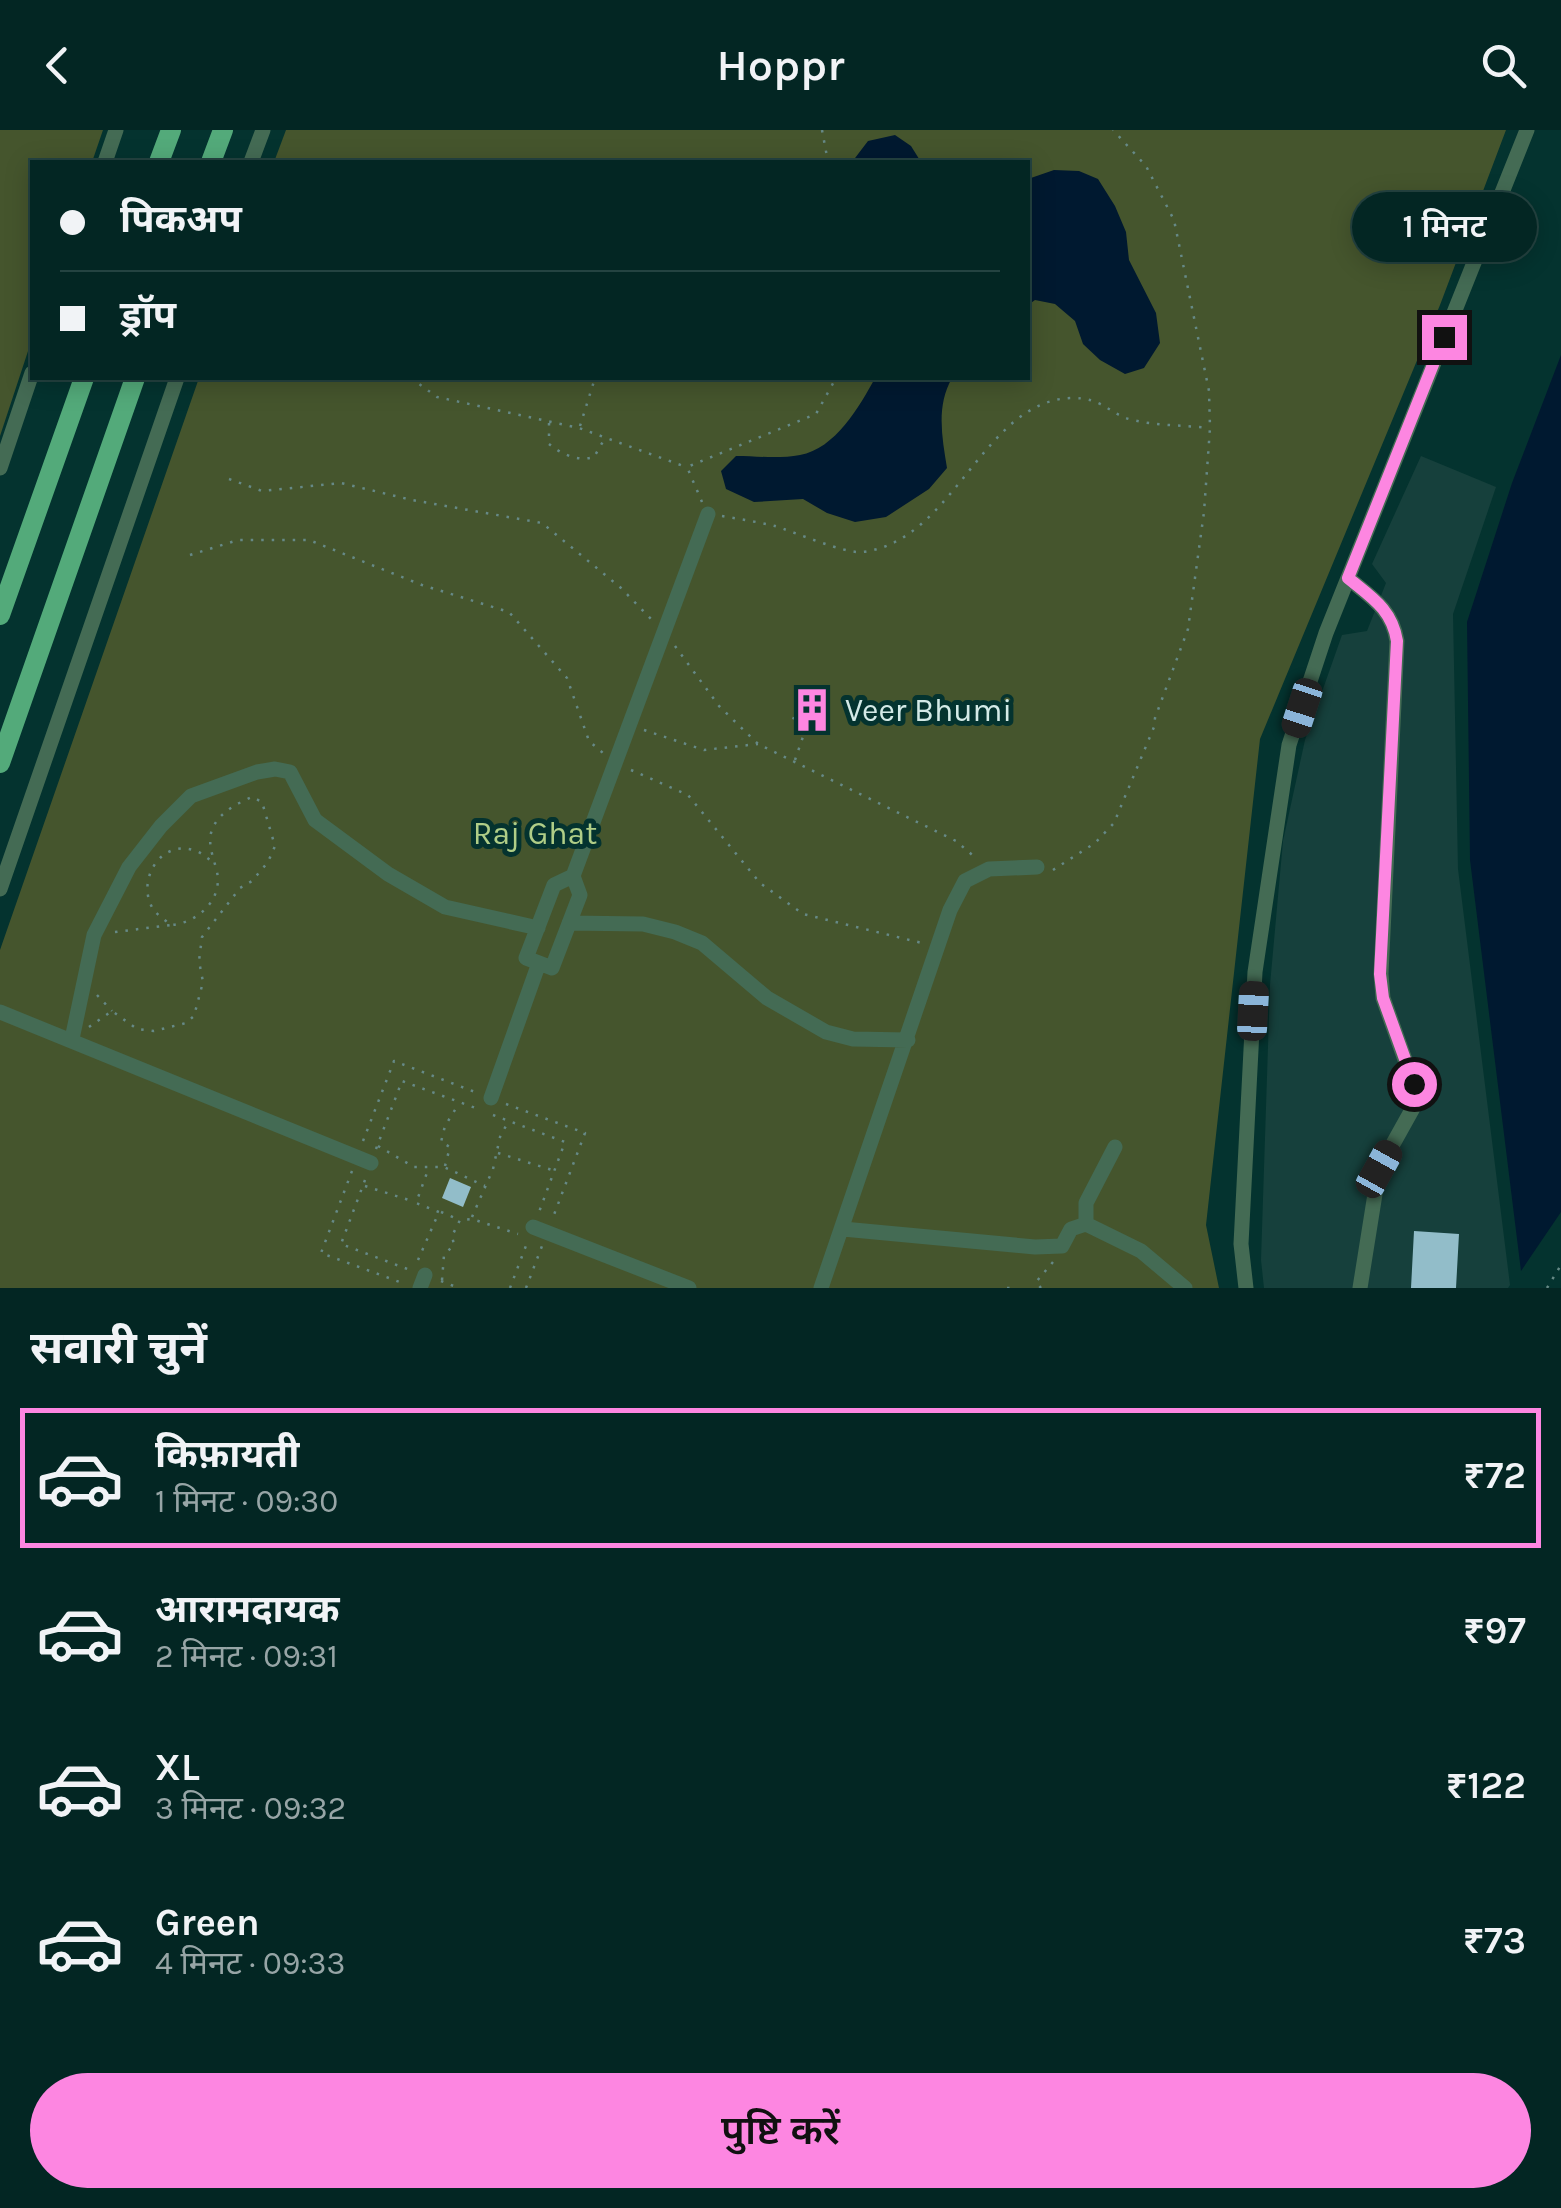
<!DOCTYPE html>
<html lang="hi">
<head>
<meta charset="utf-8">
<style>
	:root { --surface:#032623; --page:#0d2e2b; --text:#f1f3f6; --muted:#97a5a6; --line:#244341; --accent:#fd86e1 }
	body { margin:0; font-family:Karla,"Noto Sans Devanagari",sans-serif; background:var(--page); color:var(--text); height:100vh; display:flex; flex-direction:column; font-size:38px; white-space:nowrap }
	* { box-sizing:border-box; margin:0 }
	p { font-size:32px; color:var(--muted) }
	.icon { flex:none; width:55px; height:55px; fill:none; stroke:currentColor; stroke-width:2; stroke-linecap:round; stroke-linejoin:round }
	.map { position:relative; height:1158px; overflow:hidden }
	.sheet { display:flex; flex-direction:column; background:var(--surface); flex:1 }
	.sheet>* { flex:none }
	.banner { position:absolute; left:30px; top:30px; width:1000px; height:220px; border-radius:0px; box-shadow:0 5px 25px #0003,0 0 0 2px var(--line); display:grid; align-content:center; height:220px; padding:0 30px; background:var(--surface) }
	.end { position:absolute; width:45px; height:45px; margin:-22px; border:12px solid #fd86e1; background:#111; box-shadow:0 0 0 5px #111 }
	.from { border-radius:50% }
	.bubble { position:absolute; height:70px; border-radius:35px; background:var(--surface); box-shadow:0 5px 25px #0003,0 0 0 2px var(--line); font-size:32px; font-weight:600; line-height:70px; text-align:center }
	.car { position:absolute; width:30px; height:60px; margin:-30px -15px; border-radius:12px; box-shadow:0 0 8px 2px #0007; background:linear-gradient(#222 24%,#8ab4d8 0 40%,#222 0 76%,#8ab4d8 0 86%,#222 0) }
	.banner b { display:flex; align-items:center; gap:35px; height:95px; font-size:38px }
	.banner b+b { border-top:2px solid var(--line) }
	.banner i { width:25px; height:25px; background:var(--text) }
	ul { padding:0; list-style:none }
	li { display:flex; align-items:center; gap:30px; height:140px; margin:0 20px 15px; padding:0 10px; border:5px solid transparent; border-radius:0px }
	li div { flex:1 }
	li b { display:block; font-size:38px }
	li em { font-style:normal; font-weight:600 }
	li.selected { border-color:var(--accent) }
	li>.icon { width:90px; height:90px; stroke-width:1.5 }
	h2 { padding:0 30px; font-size:45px; line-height:120px }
	.action { display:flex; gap:20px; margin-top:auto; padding:20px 30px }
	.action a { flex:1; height:115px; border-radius:60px; background:var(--accent); color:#111; font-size:40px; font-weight:600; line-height:115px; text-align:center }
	header { display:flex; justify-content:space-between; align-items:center; height:130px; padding:0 30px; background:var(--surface); font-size:45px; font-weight:600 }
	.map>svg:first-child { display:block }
	.built { fill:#16403c }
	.green { fill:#45552d }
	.water { fill:#001930 }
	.building { fill:#92bdc9 }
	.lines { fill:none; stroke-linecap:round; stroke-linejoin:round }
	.path { stroke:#668986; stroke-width:2.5; stroke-dasharray:2.5 8; stroke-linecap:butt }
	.minor { stroke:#446b54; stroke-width:15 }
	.major { stroke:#53aa7a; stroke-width:20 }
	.route { stroke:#fd86e1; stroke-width:12 }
	.labels { text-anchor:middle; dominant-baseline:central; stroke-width:10; stroke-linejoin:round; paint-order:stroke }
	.poi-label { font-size:32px; fill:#d4eae7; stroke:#04332f; text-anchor:start }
	.park-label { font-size:32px; fill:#b0ce87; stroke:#04332f }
</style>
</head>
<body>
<header><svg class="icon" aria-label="back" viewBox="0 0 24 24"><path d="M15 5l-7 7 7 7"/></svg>Hoppr<svg class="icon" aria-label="search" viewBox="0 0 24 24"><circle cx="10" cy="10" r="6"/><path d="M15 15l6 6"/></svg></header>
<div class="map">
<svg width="1561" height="1158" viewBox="0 0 1561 1158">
	<rect width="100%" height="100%" fill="#04332f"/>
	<path class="built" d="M1421,326L1496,357L1453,484L1458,739L1510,1155L1508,1158H1264L1261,1130L1270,855L1283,711L1305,610L1342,505L1367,501L1386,453L1372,434Z"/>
	<path class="green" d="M0,0H103L92,32H32V209L0,306Z
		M286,0H1506L1440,175L1260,609L1206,1095L1219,1158H0V820L199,248H1028V32H274Z"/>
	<path class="water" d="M895,5L911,16L921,32H852L868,11Z
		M1054,40L1079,41L1098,49L1115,76L1126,102L1129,130L1156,183L1160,213L1144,238L1125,244L1100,230L1083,214L1075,191L1055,174L1035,170L1028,175V49Z
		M1561,225V1082L1521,1141L1470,730L1467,492L1512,353Z
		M875,248H952C936,276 942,307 947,338L929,359L886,387L855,392L827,383L803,369L754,372L726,359L721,341L736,326C756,326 779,329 800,325C835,319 860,276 875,248Z"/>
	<path class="building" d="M805,567L825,574L818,593L799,587Z
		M450,1048L471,1057L463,1077L442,1068Z
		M1414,1101L1459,1104L1456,1158H1411Z"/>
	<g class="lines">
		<path class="path" d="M822,0L828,32
			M411,248L437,267L579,298L686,337
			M549,293V314C561,324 578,332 594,327L605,308
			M580,296L595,248
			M229,349L262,361L341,353L412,370L542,393L621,458L653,491
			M702,372L687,337L816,284L836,248
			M722,386C740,389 758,392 775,396C794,402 846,424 862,422C954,412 982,272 1070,268C1104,267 1109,285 1133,290C1157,296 1184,295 1209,298
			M190,425L238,410H309L422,455L509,482L567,548L589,611L603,623
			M675,516L719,576L758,614L956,711L977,729
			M644,600L704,620L758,614
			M795,630L807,595L793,590L802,563L829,573L820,599L807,595
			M631,640L688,665L760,753L803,784L922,813
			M1053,740L1095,713L1114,693L1154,597L1155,588L1188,499L1204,382L1210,298L1209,261L1174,90L1146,36L1113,0
			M115,802L171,795
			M97,865L112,881
			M89,897L112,881L137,899L154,901L186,893L194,886L203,852L199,831L202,807L240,758L252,751L268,732L275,716L262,672L252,667C236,674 216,684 211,703C208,716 214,729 217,742C223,770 197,793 171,795C165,790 157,785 153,779C136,751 160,710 193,720C201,722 207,728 214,733
			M506,974L585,1003L552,1090
			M493,985L565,1012L539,1082
			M363,1011L394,931L475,962
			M378,1016L414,1037H444L485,1056
			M376,1019L402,951L481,980
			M498,1023L552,1040
			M445,1036L450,1017L441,1012L445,996L458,975
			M352,1041L321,1123L405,1154
			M365,1050L341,1114L410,1140
			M365,1056L415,1072
			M441,1082L460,1090
			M472,1087L493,1039L500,1007L508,992
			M418,1130L439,1082L416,1073L428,1040
			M442,1150L444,1125L454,1115L452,1106L460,1090L472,1089L518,1104
			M441,1151L459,1158
			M510,1158L527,1113
			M526,1158L542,1116
			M1007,1158H1011
			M1041,1158L1036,1152L1053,1132
			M1547,1158L1561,1135"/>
		<path class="minor" d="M105,32L116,0
			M251,32L263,0
			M0,338L32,243
			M1348,448C1371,467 1392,479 1397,511L1381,844L1383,868L1414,955L1413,978L1379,1039L1360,1158
			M573,746L708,384
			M573,746L580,765L552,838L526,828L554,755Z
			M0,759L177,248
			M569,793L643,794L675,802L702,813L767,868L826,902L853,909L908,910
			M0,882L371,1033
			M72,909L94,805L129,737L161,696L191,666L257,642L275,639L290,642L315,690L388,744L445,777L538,798
			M491,968L539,833
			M1086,1094V1073L1115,1017
			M533,1097L689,1158
			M843,1099L1035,1117L1062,1116L1071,1099L1086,1094L1141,1121L1185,1158
			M420,1158L425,1145
			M821,1158L950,780L965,751L989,739L1037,737
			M1246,1158L1241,1114L1255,842L1289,615L1326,503L1527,0"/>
		<path class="major" d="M159,32L171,0
			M211,32L223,0
			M0,485L84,248
			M0,633L135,248"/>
	</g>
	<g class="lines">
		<path class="route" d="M1414,954L1383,868L1380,844L1397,511C1392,479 1371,467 1348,448L1444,207"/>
	</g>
	<defs>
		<g id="building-bare" transform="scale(3.45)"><path d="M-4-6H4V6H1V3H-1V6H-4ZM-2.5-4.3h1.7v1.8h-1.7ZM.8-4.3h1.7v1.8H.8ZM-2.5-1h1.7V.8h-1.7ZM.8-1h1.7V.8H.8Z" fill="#fd86e1" stroke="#04332f" stroke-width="2.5" paint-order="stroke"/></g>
	</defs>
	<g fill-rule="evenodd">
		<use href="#building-bare" x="812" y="580"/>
	</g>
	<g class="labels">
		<g class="poi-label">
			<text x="845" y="580">Veer Bhumi</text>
		</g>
		<g class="park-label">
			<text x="535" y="703">Raj Ghat</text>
		</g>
	</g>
</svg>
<i class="end from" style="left:1414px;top:954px"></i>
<i class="end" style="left:1444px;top:207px"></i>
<div class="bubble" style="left:1352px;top:62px;width:185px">1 मिनट</div>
<i class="car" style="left:1302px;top:578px;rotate:198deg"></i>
<i class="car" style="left:1253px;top:881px;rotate:3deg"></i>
<i class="car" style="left:1379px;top:1039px;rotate:29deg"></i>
<div class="banner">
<b><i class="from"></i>पिकअप</b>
<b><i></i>ड्रॉप</b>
</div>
</div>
<section class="sheet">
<h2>सवारी चुनें</h2>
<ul>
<li class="selected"><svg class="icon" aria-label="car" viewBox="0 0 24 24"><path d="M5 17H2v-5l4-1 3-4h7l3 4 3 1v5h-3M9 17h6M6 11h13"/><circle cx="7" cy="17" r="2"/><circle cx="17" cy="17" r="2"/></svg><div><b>किफ़ायती</b><p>1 मिनट · 09:30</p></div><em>₹72</em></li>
<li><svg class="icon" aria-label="car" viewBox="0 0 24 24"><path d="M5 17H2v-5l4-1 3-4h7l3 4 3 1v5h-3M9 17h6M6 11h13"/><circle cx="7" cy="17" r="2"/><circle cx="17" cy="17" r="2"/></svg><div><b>आरामदायक</b><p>2 मिनट · 09:31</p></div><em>₹97</em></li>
<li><svg class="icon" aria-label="car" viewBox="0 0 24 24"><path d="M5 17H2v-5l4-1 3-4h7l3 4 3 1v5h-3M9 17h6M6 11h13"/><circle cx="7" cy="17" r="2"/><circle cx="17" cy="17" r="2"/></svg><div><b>XL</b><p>3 मिनट · 09:32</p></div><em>₹122</em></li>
<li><svg class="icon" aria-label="car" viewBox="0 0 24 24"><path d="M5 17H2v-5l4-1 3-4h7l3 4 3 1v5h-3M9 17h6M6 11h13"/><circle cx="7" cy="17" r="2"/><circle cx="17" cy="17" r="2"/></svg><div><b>Green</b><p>4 मिनट · 09:33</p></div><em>₹73</em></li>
</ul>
<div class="action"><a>पुष्टि करें</a></div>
</section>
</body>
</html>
